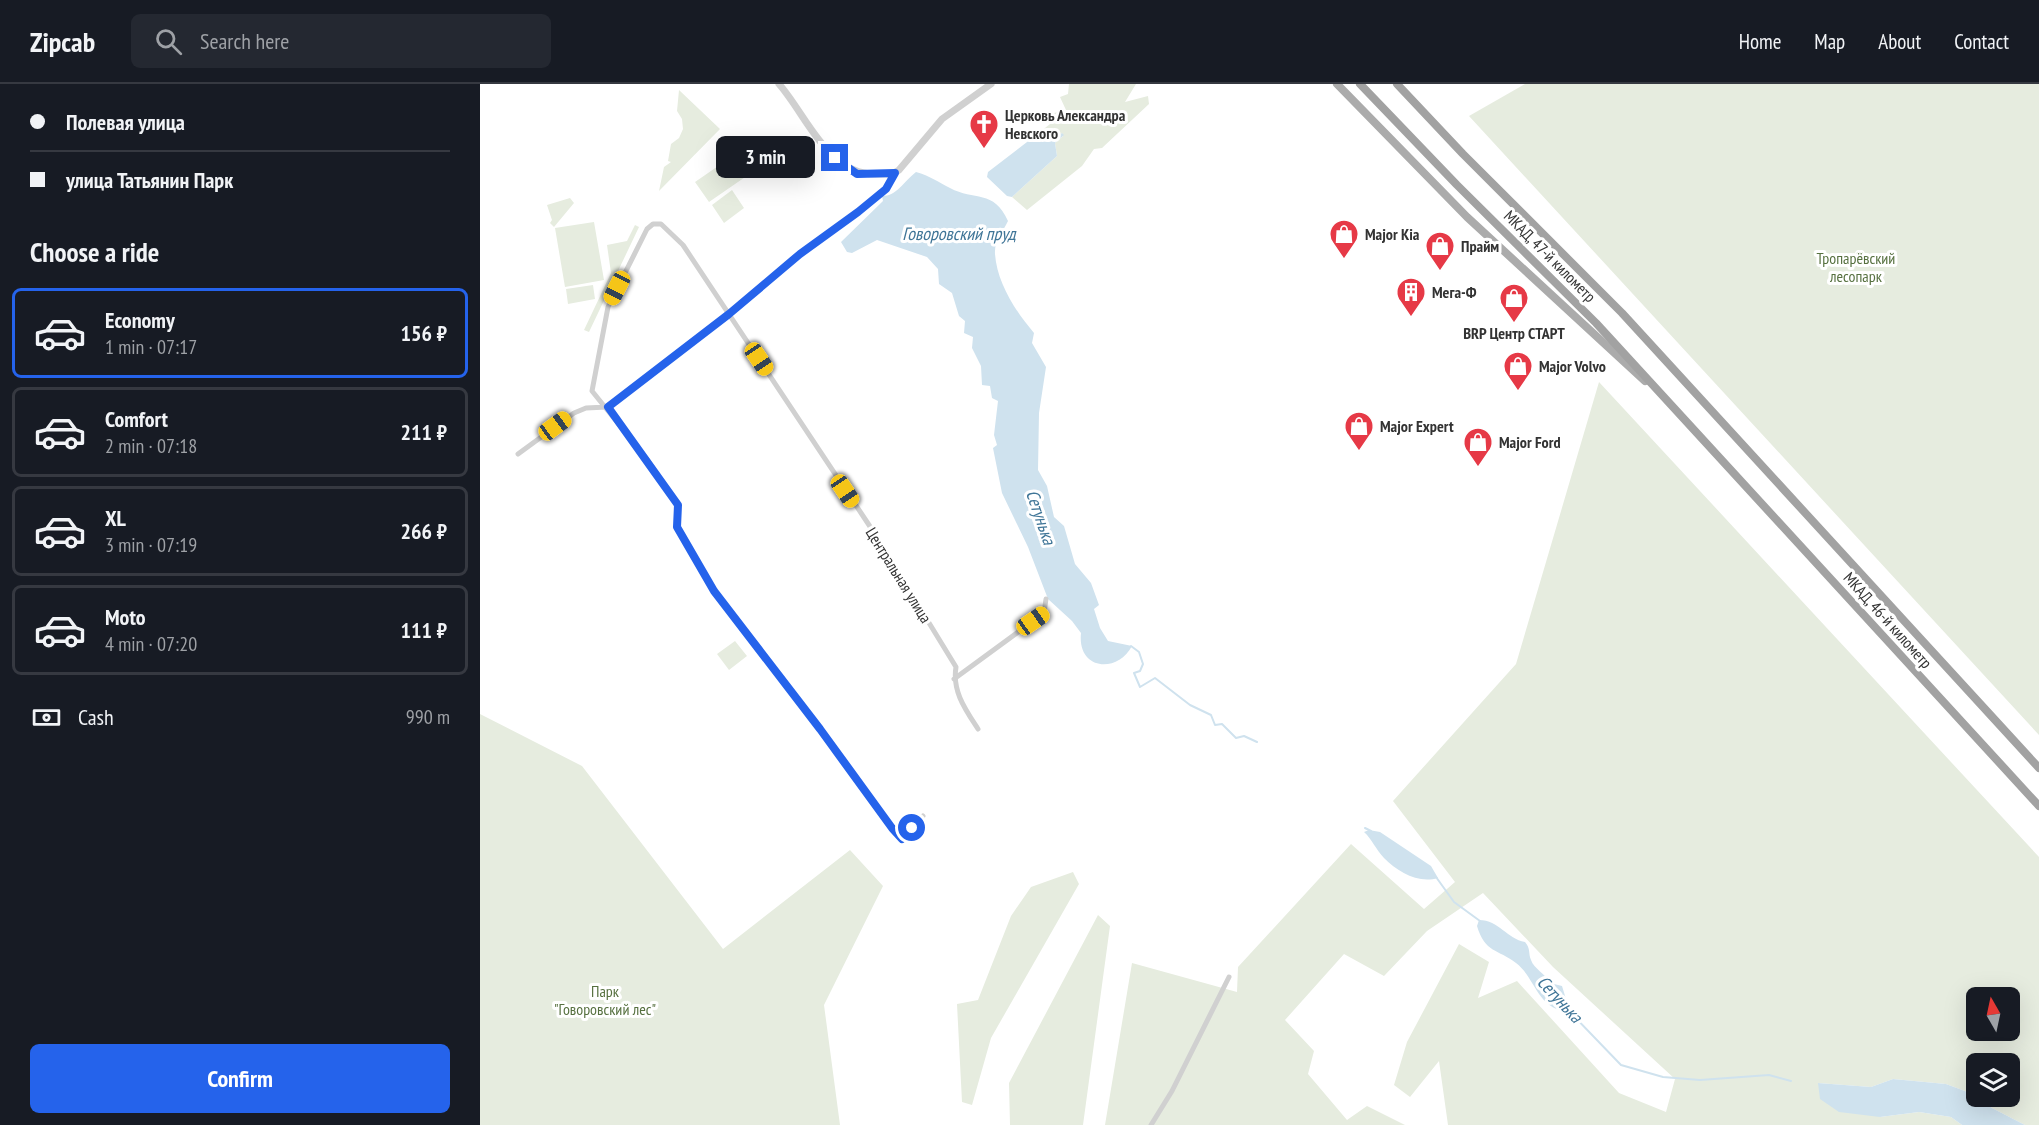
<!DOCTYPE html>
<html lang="en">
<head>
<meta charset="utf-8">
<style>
	:root { --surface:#171b24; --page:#242831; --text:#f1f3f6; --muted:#9ea1a6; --line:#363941; --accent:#2563eb }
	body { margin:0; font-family:"PT Sans Narrow",sans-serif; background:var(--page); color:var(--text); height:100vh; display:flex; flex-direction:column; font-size:22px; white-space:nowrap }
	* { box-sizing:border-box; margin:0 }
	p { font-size:20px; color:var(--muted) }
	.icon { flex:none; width:33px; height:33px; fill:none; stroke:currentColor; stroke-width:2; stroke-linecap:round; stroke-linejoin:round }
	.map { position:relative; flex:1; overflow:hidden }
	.side { display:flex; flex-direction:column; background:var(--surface); width:480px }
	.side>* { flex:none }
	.banner { display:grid; align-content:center; height:132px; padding:0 30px; background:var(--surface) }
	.needle { width:39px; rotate:351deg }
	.buttons { position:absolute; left:1486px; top:903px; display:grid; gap:12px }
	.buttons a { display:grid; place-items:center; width:54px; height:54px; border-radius:9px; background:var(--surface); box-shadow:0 6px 24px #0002; font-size:30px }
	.end { position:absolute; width:27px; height:27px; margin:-14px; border:8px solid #2563eb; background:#fff; box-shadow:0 0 0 3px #fff }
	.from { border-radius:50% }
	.bubble { position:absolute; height:42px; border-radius:9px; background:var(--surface); box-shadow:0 6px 24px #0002; font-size:20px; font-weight:700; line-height:42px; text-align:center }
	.car { position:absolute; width:18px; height:36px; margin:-18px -9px; border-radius:8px; box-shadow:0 0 4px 2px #0007; background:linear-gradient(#f5c518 24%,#345 0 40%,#f5c518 0 76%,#345 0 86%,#f5c518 0) }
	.banner b { display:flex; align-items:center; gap:21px; height:57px; font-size:22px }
	.banner b+b { border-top:2px solid var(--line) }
	.banner i { width:15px; height:15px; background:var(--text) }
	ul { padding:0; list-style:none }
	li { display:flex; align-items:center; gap:18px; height:90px; margin:0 12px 9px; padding:0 18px; border:3px solid var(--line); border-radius:9px }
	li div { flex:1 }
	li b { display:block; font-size:22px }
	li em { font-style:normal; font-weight:700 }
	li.on { border-color:var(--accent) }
	li>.icon { width:54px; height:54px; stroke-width:1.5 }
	h2 { padding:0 30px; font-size:27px; line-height:72px }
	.pay { display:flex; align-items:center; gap:15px; height:66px; padding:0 30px; font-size:22px }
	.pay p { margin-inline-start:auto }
	.action { display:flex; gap:12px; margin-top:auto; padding:12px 30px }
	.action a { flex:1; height:69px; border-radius:9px; background:var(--accent); color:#fff; font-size:24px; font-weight:700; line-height:69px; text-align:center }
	header { display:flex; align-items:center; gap:36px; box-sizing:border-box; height:84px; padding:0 30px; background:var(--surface); border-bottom:2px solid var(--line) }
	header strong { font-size:28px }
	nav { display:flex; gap:33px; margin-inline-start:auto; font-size:21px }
	.search { width:420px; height:54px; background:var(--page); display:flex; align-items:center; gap:15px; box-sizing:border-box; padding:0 21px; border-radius:9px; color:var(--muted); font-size:22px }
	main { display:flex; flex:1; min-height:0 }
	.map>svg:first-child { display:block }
	.green { fill:#e6ecdf; fill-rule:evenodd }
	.water { fill:#cfe2ee }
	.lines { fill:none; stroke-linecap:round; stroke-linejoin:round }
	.stream { stroke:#cfe2ee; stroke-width:2 }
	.minor { stroke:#d0d0d0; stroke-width:5 }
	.tertiary { stroke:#d0d0d0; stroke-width:7 }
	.primary { stroke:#ababab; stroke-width:8 }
	.trunk { stroke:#a2a2a2; stroke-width:8 }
	.route { stroke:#2563eb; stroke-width:8 }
	.labels { text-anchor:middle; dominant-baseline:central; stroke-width:6; stroke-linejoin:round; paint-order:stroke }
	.poi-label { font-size:16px; font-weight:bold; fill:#333; stroke:#fff; text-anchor:start }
	.street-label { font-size:16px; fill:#333; stroke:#fff }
	.park-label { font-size:16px; fill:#56703f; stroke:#fff }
	.water-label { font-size:18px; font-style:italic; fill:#3f7597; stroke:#fff }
</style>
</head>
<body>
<header>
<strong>Zipcab</strong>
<div class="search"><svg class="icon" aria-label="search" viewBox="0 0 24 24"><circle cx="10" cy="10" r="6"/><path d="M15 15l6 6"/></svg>Search here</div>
<nav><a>Home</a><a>Map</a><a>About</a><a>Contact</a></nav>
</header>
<main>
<section class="side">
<div class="banner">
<b><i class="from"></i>Полевая улица</b>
<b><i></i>улица Татьянин Парк</b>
</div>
<h2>Choose a ride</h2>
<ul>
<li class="on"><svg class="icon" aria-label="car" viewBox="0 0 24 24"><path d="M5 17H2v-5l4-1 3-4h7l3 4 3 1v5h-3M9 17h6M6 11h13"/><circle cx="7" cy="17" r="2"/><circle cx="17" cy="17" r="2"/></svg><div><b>Economy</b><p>1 min · 07:17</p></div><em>156 ₽</em></li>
<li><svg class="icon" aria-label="car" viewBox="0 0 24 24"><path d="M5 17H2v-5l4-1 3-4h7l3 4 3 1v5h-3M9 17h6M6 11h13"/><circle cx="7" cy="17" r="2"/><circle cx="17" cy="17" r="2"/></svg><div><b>Comfort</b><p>2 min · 07:18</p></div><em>211 ₽</em></li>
<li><svg class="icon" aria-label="car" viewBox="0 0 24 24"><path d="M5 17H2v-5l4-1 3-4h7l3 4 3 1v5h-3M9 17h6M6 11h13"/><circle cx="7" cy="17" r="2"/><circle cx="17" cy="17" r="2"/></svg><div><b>XL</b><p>3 min · 07:19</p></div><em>266 ₽</em></li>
<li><svg class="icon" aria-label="car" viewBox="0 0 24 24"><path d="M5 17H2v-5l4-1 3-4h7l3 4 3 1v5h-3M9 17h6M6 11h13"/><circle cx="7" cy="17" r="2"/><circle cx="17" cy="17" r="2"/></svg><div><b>Moto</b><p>4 min · 07:20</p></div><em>111 ₽</em></li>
</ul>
<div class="pay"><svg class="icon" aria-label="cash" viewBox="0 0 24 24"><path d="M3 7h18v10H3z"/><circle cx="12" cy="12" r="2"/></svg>Cash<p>990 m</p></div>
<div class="action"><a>Confirm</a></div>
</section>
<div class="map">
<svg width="1559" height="1041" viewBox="0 0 1559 1041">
	<rect width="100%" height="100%" fill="#fff"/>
	<path class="green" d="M589,0H656L645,18L668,12L669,20L622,64L614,65L602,82L547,126L532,113L577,72L575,59L583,52L582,49L572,56L560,48L570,40L566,31L586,26L580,13L588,10Z
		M1045,0H1559V651L989,32Z
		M199,6L240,45L179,107L184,83L191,78L188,77L191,60L199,54L203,45L202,35L197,27Z
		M257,69L271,89L229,118L215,98Z
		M252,106L264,124L244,139L232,121Z
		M90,114L94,119L74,143L70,139L72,136L67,121Z
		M114,138L124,196L85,203L75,144Z
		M155,141L159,143L109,248L104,246L131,189L127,161L147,157Z
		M113,201L115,215L88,220L86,205Z
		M1119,298L1559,773V1041H1545L1512,1024L1493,1010L1466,1000L1413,995L1391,1003L1338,999L1400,1033L1439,1028L1471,1033L1482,1041H968L959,977L930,1013L914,1001L927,958L979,860L1009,878L998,914L1037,897L1139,1009L1186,1028L1195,995L1073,883L1003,809L947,847L904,892L864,870L805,936L834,967L828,990L867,1036L887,1022L925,1041H625L652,879L757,908L758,883L871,760L944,825L975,798L913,717L1036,580ZM1497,914H1530V946H1497ZM1497,980H1530V1012H1497Z
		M255,557L267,572L249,586L237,570Z
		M0,630L102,682L243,865L370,766L403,802L344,921L360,1041H0Z
		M593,788L599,800L511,954L492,1021L482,1018L477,920L498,916L531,832L551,803Z
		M618,831L630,842L603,1041H530L529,999Z"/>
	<path class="water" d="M560,48L572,56L582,49L584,51L575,59L577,72L532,113L527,112L507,93L508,88Z
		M436,88C450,92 458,98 470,104C494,117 514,105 528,137C523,148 514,157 515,170C517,199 536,228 554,249L552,259L566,283L559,329L558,386L567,402L574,433L584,442L595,480L611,499L619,521L614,525L620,544L628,557L652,562C637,590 597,586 601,549L592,537L568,515L548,463L522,409L513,364L517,361L514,351L518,317L512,314L510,302L502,301L501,282L492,264L493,253L484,249L485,237L479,232L472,209L459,200L458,185L447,173L397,156L372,169L367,168L361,158L403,117L402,112C417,112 423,98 436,88Z
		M889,746L900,748L951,782L958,794C938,800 918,788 904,774C896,766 892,755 884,748Z
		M999,836C1019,836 1027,855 1045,858C1051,865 1048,869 1051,876C1054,885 1065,889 1070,899L1082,902L1090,928C1057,926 1056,894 1036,879C1018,865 1005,869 997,842Z
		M1413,995L1466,1000L1493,1010L1512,1024L1545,1041H1482L1471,1033L1439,1028L1400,1033L1359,1028L1340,1015L1338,999L1391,1003Z"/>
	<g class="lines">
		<path class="stream" d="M651,562L659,568L663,580L660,587L654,589L660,603L675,594L710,621L731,631L735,641L742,640L756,654L764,652L777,658
			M885,744L891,747
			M956,793L974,818L1000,837
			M1088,926L1141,981L1183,993L1220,996L1289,991L1311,997"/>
		<path class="minor" d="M38,370L94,329L106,324L127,323L249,230L320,170L378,127L406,105L415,89
			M474,595L564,529L566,515
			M443,732L422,755L412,744L340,645L234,508L197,443L198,421L166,374L112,307L128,223L167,145L173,140H181L203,161L391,444L476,583C472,607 485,625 498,645
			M671,1041L692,1007L749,893"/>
		<path class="tertiary" d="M299,0C327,32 348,92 397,90C405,90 413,91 419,86L462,35L511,0"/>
		<path class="primary" d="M857,0L987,133L1165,297"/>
		<path class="trunk" d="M880,0L977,101L1116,239L1559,722
			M917,0L983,70L1142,229L1559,684"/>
	</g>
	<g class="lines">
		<path class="route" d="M355,74L377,90L415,89L406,105L378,128L320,170L249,230L128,323L198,421L197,443L234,507L340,645L412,744L422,755L432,744"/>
	</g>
	<defs>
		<g id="church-pin" transform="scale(1.5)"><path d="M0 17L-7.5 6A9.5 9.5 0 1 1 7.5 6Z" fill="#e63946" stroke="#fff"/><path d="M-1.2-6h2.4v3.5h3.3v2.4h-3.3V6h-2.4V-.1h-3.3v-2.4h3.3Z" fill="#fff"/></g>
		<g id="shop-pin" transform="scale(1.5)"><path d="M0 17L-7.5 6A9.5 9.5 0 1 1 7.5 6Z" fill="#e63946" stroke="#fff"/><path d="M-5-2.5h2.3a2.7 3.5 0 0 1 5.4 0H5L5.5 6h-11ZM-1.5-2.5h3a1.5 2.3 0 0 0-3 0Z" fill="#fff"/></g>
		<g id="building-pin" transform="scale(1.5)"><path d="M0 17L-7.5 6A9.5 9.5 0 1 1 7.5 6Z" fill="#e63946" stroke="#fff"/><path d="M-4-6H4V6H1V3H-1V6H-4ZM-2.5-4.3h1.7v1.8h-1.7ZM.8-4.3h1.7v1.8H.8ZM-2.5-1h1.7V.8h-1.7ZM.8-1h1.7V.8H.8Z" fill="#fff"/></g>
	</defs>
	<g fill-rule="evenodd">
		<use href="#church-pin" x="504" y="40"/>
		<use href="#shop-pin" x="864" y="150"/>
		<use href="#shop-pin" x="960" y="162"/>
		<use href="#building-pin" x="931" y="208"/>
		<use href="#shop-pin" x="1034" y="214"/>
		<use href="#shop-pin" x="1038" y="282"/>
		<use href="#shop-pin" x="879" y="342"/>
		<use href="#shop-pin" x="998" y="358"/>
	</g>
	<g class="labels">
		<g class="poi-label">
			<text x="525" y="31">Церковь Александра<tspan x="525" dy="18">Невского</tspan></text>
			<text x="885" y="150">Major Kia</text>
			<text x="981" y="162">Прайм</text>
			<text x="952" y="208">Мега-Ф</text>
			<text x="1034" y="249" text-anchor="middle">BRP Центр СТАРТ</text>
			<text x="1059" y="282">Major Volvo</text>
			<text x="900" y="342">Major Expert</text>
			<text x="1019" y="358">Major Ford</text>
		</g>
		<g class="street-label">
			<text transform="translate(1070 172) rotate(45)">МКАД, 47-й километр</text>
			<text transform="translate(419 491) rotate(58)">Центральная улица</text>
			<text transform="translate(1408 536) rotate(48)">МКАД, 46-й километр</text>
		</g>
		<g class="park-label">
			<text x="1376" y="174">Тропарёвский<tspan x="1376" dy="18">лесопарк</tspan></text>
			<text x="125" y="907">Парк<tspan x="125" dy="18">"Говоровский лес"</tspan></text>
		</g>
		<g class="water-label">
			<text x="479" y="149">Говоровский пруд</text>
			<text transform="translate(561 433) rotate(71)">Сетунька</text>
			<text transform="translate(1080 915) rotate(47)">Сетунька</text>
		</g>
	</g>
</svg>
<div class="buttons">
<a><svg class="needle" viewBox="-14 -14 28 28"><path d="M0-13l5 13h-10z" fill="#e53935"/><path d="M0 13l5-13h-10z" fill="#9ea1a6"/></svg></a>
<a><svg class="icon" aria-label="layers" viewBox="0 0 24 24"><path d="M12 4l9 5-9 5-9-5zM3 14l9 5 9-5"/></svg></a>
</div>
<i class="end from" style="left:432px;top:744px"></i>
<i class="end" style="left:355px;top:74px"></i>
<div class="bubble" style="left:236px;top:52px;width:99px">3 min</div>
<i class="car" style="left:137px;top:204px;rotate:207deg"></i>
<i class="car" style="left:279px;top:275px;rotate:146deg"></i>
<i class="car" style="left:75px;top:342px;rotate:54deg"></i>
<i class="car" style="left:365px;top:407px;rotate:146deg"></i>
<i class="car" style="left:553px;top:537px;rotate:55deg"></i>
</div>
</main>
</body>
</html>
